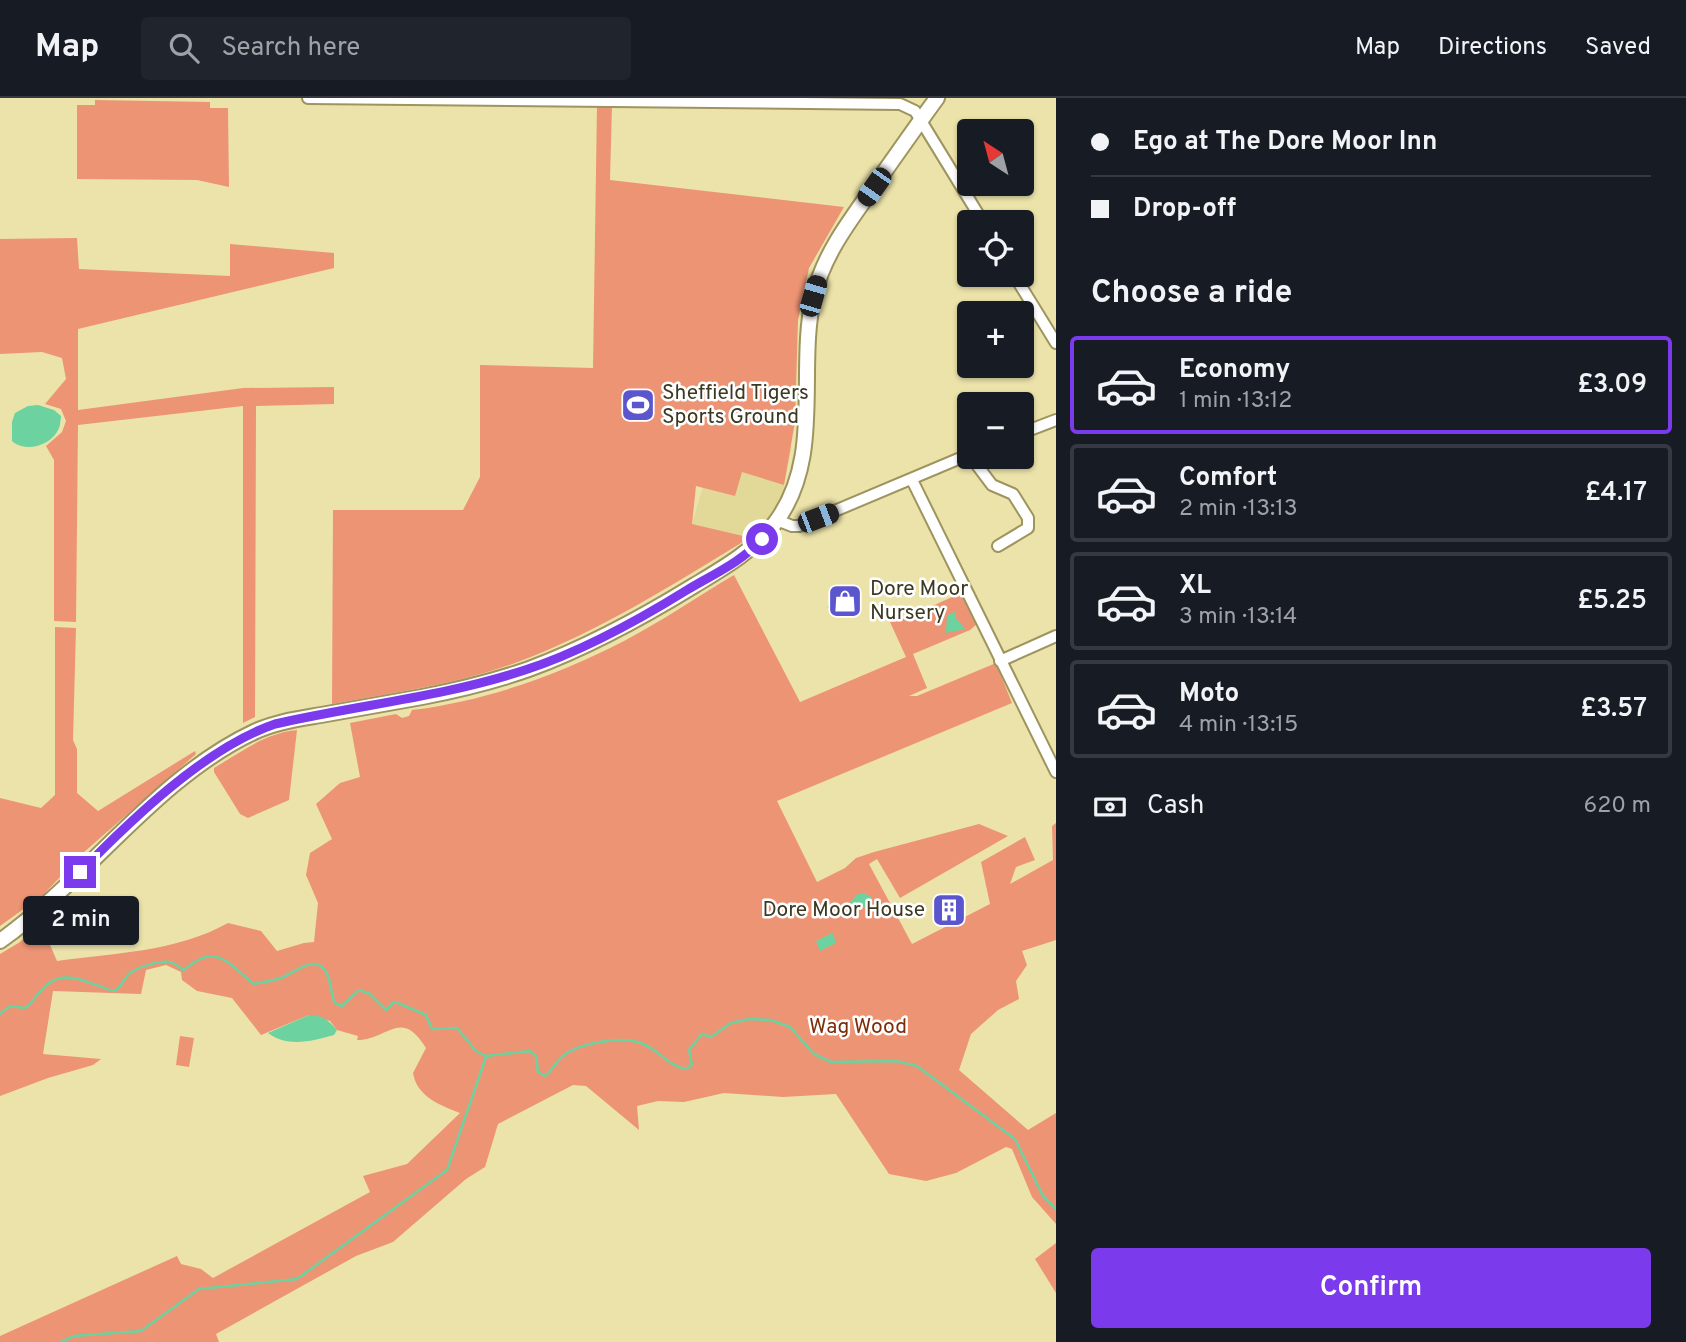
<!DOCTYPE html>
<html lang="en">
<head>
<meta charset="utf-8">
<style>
	:root { --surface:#171b24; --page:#20242c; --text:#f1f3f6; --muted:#9ea1a6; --line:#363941; --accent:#7c3aed }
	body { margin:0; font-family:Overpass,sans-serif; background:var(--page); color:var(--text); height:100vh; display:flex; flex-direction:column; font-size:26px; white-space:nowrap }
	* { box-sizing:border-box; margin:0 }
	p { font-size:23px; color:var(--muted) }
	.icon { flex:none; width:38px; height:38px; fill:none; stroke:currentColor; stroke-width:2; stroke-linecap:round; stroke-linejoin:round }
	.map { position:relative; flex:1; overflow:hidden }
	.panel { display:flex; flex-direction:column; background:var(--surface); width:630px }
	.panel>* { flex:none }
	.guide { display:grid; align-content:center; height:154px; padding:0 35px; background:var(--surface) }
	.needle { width:46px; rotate:324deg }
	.controls { position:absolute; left:957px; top:21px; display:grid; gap:14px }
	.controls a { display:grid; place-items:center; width:77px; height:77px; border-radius:7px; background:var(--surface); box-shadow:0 2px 5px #0004; font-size:35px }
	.end { position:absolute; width:32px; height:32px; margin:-16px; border:9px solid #7c3aed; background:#fff; box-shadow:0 0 0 4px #fff }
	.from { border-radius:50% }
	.bubble { position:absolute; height:49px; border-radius:7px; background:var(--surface); box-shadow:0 2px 5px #0004; font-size:23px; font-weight:600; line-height:49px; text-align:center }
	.car { position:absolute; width:21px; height:42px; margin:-21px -10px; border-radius:9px; box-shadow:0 0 5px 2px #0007; background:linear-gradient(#222 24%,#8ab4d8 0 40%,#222 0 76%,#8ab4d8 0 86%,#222 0) }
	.guide b { display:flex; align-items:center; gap:24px; height:66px; font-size:26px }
	.guide b+b { border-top:2px solid var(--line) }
	.guide i { width:18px; height:18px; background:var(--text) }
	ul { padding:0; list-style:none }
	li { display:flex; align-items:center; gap:21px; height:98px; margin:0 14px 10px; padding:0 21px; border:4px solid var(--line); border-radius:7px }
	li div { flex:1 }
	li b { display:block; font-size:26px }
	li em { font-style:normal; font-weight:600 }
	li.active { border-color:var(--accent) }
	li>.icon { width:63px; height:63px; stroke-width:1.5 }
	h2 { padding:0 35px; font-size:32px; line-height:84px }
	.pay { display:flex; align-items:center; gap:18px; height:77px; padding:0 35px; font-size:26px }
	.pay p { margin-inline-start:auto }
	.action { display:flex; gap:14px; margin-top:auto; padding:14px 35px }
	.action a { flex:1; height:80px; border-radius:7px; background:var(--accent); color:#fff; font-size:28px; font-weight:600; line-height:80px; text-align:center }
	header { display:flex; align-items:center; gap:42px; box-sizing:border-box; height:98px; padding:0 35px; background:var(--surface); border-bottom:2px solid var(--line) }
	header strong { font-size:33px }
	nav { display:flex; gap:38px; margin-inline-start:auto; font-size:24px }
	.search { width:490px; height:63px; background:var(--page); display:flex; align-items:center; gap:18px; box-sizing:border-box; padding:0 24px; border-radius:7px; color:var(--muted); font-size:26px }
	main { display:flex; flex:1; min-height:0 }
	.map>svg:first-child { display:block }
	.built { fill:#e2d998 }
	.green { fill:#ed9474 }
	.water { fill:#6cd2a0 }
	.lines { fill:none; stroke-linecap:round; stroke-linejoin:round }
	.stream { stroke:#6cd2a0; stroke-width:2.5 }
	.minor-casing { stroke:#9d945e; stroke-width:14 }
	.major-casing { stroke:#9d945e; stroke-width:18 }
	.minor { stroke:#fff; stroke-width:10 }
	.major { stroke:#fff; stroke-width:14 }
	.route { stroke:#7c3aed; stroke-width:9 }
	.labels { text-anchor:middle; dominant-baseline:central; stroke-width:5; stroke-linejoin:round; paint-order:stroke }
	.poi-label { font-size:21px; fill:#3c3922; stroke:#fff; text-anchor:start }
	.park-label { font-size:21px; fill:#7e2d09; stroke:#fff }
</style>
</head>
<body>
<header>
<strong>Map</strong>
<div class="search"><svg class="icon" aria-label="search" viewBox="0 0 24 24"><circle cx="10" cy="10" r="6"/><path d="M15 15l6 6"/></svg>Search here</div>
<nav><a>Map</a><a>Directions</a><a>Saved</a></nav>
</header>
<main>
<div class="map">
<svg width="1056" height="1244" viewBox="0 0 1056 1244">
	<rect width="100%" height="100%" fill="#ece3aa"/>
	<path class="built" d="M792,349L781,402L768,424L750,442L692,426L710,364Z"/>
	<path class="green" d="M95,2L210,4V10H228L229,89L197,82L77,81V7H95Z
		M597,7H612L610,82L844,109L809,170L798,222L795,324L784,387L742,374L735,398L696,388L692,426L743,438L746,442C672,487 597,535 515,565C457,586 393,595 332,606L333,412H463L480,379V267L593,270Z
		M77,140L79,171L230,178V146L334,155V170L78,231V312L243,290L334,289V306L256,308L255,619L243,625V308L78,327L76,524L54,523V362L46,348L62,334L66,323L61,311L45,306L66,281L62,260L42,254L0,256V141Z
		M734,477L800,604L906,559L890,524L899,523L961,495L977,526L970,532L913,556L927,590L909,598H917L996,565L1012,605L777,703L817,784L845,770L856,760L874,754L979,726L1008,738L900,800L877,761L869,766L912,846L990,806L981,764L1025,739L1035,762L1016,769L1010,786L1053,762L1052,728L1056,725V842L1022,853L1027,867L1016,883L1019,901L998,912L971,936L959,972L1028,1032L1056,1015V1126L1032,1099L1012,1051L1006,1049L956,1075L926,1083L889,1076L836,996L783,999L724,995L684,1004L658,1003L637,1008L639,1032L586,988L573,987L498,1026L485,1069L466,1081L393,1144L356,1158L216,1236L219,1244H0V1238L177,1158L181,1166L201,1171L213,1180L370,1094L363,1078L407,1066L460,1015C440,1007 417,999 413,975L426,950C401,909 388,942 357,942L358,938L337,932L330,923L309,917L261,937L232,900L197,893L182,882L181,874L166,867L146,872L141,896L53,893L43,956L101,961L93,967L48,980L0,998V856L20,844L41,826L57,863C114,855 176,854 228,825L261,833L277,853L304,845L314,844L318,805L306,777L310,755L332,741L316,706L340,685L360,679L350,625L396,616L402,620L409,618L412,612C486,603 558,577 624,543C662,523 697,499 734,477Z
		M55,529L76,530L73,642L77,651V695L98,713L195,653L196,656L83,755L43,797L0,828V700L41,710L55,697Z
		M297,632L289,702L248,720L240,716L214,674V670C241,654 265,635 297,632Z
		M180,938L194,940L189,969L176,967Z
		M1056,1145V1195L1035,1161Z"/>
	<path class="water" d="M38,307L54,312L61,318C61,319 60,329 59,330C52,348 25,355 12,343V324L15,315L28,308Z
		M955,514V519L965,531L946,535L947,517Z
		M863,795L872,799L867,808L853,813L849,812L848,807L858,796Z
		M830,836H833L836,845L820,853L816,843Z
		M309,917C323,917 328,922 337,932L334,937C312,943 288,950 268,935Z"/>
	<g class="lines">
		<path class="stream" d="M829,509L832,511
			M835,511L846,512L854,508
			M0,916L10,908L25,910C35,903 39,892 49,885C70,871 93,888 114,893C123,889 122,882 129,876C137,869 162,861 173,865C177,867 180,870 183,872C188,869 193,865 198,862C222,849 237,874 254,886C263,884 273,883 281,880C295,875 315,855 326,874C332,884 330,895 335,905L342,908L359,892L370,896L386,912L394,904L398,905L426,917L432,931L457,930L476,953L486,958L530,953L536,958L538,974L545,978C552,973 553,968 559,962C573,945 623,937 643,946C659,952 668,968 686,971L692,967L689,952L702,936L711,939L731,925L749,921L771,922L790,929L814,956L831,964L896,963L917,968L1015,1041L1043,1098L1056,1111
			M61,1244L74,1238L141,1233L199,1191L297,1181L447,1072L486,959"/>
		<g class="minor-casing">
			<path id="minor" d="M308,0L900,6L915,13L983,124
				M1014,177L1056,245
				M1022,335L1056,322
				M971,359L992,387L1013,396L1028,420V430L998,448
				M912,382L1056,674
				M777,422L792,428H799L970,356
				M1000,563L1056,538"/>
		</g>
		<g class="major-casing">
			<path id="major" d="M0,843C88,781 156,680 254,634C275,624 298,621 321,617C355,611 389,605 422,599C458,592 495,583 529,571C586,550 643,519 695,487C725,469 753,453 775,425C825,359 796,271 814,197C824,156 849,124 873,90C894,60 915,30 937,0"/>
		</g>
		<use href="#minor" class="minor"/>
		<use href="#major" class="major"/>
	</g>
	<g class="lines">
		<path class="route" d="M80,774C131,722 205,650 275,626C358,607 443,599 525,572C581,554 637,523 687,492C712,477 743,463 762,441"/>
	</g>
	<defs>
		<g id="stadium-square" transform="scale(1.75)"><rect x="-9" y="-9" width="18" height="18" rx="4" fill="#5c56ce" stroke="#fff"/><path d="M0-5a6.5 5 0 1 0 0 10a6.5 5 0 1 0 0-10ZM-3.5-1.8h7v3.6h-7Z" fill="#fff"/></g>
		<g id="shop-square" transform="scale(1.75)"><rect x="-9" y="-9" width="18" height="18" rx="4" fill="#5c56ce" stroke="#fff"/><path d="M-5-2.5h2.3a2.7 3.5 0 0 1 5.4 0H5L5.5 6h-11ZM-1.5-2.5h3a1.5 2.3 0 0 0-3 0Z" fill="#fff"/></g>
		<g id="building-square" transform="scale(1.75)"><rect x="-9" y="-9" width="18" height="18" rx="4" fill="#5c56ce" stroke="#fff"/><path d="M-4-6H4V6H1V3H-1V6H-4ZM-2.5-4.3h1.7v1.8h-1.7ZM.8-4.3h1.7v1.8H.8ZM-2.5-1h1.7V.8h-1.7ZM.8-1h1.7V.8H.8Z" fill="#fff"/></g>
	</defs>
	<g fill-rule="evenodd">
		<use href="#stadium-square" x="638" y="307"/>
		<use href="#shop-square" x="845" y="503"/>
		<use href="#building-square" x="949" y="812"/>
	</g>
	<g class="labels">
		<g class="poi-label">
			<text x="662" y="295">Sheffield Tigers<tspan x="662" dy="24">Sports Ground</tspan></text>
			<text x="870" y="491">Dore Moor<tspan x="870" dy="24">Nursery</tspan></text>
			<text x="925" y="812" text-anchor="end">Dore Moor House</text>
		</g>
		<g class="park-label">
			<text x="858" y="929">Wag Wood</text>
		</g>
	</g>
</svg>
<div class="controls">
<a><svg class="needle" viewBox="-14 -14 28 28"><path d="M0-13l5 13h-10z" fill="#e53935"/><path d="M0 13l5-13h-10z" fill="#9ea1a6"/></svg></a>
<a><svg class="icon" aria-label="locate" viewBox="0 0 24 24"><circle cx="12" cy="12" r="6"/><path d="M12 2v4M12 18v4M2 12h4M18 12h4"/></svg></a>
<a>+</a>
<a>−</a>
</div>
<i class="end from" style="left:762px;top:441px"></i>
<i class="end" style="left:80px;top:774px"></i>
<div class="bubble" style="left:23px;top:798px;width:116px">2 min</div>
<i class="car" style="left:874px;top:89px;rotate:215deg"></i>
<i class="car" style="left:813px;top:198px;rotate:16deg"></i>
<i class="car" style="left:818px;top:420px;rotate:69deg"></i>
</div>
<section class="panel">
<div class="guide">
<b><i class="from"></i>Ego at The Dore Moor Inn</b>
<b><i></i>Drop-off</b>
</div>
<h2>Choose a ride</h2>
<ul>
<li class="active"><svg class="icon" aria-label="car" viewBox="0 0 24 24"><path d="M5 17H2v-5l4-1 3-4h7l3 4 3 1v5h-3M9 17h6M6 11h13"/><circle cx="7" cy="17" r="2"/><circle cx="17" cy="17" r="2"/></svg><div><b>Economy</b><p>1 min · 13:12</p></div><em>£3.09</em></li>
<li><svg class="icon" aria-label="car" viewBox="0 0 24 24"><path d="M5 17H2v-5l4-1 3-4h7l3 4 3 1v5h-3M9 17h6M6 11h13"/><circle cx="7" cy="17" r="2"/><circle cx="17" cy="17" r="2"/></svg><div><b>Comfort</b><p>2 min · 13:13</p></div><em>£4.17</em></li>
<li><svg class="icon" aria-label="car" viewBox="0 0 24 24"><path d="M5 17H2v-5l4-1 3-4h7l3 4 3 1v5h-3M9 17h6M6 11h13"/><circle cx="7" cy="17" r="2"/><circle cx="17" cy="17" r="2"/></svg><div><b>XL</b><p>3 min · 13:14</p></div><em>£5.25</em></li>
<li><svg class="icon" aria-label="car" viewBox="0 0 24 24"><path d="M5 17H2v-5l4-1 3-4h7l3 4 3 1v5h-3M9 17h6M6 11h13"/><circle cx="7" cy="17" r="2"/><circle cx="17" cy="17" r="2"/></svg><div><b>Moto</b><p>4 min · 13:15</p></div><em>£3.57</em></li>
</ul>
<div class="pay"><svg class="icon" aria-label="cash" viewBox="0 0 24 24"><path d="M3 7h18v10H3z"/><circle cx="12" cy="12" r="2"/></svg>Cash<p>620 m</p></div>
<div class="action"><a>Confirm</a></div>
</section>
</main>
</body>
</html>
